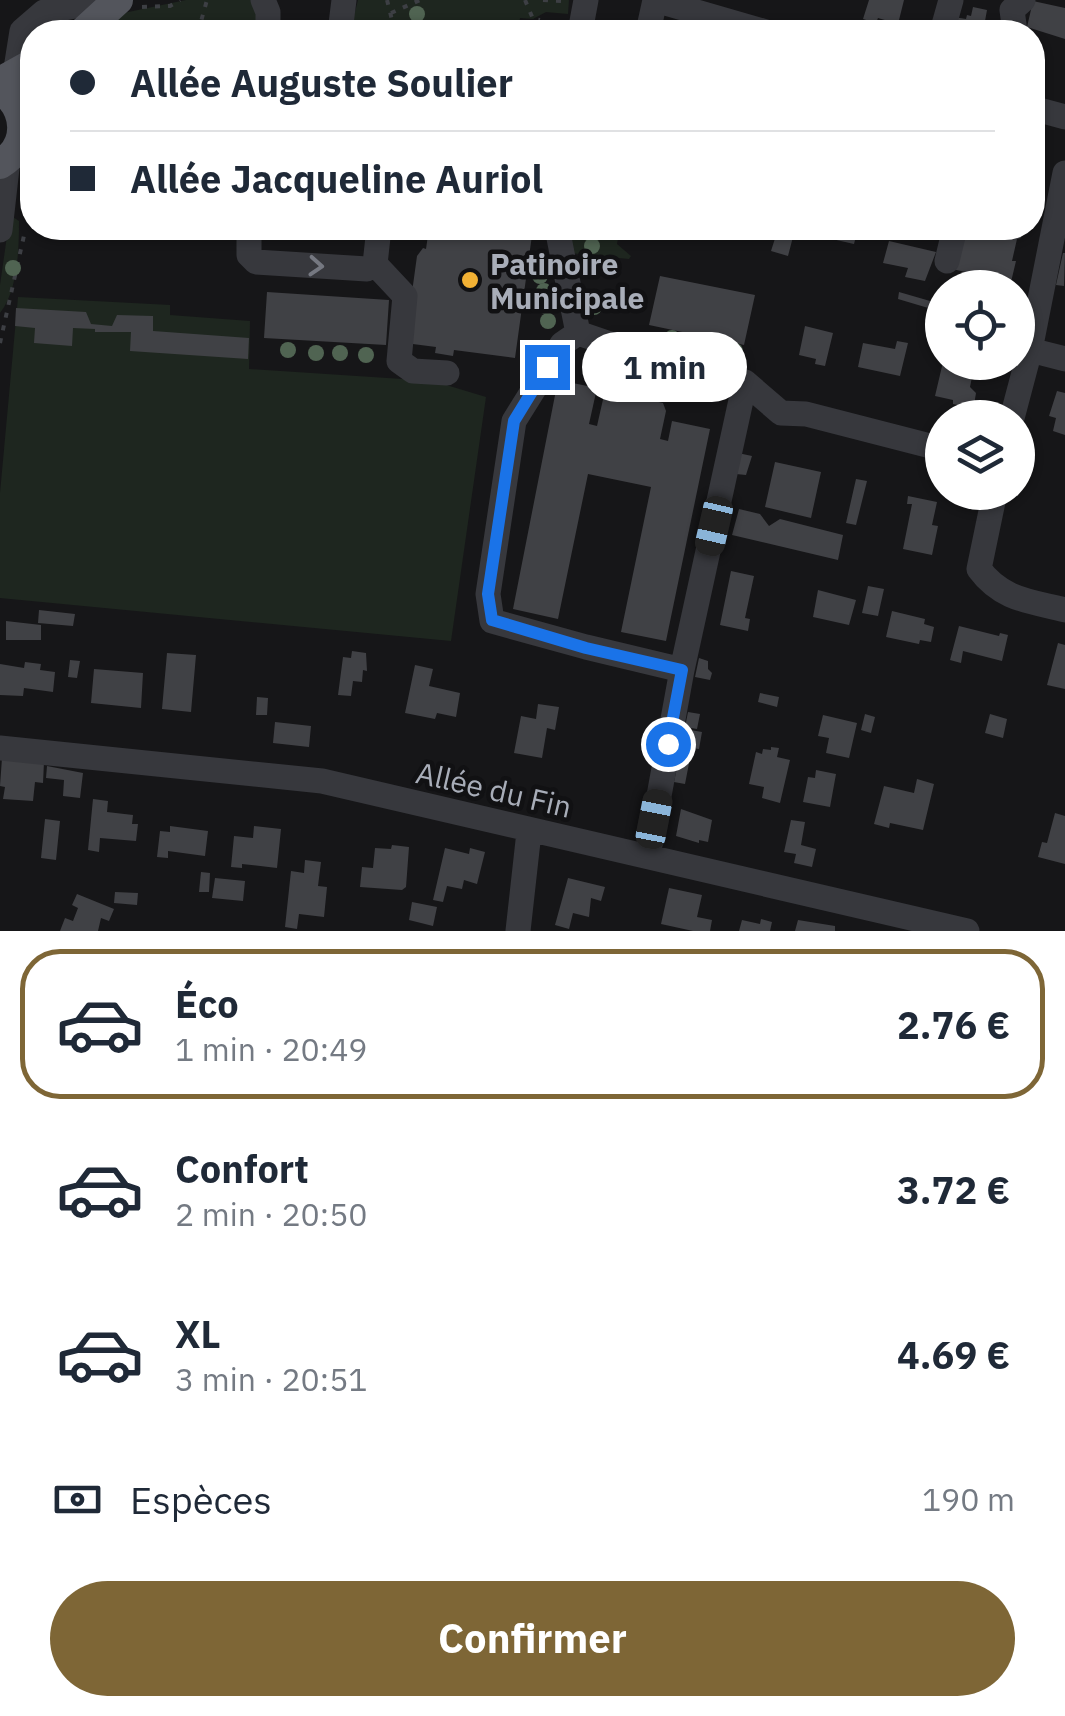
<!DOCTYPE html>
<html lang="fr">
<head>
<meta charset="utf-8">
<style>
	:root { --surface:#fff; --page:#f2f2f3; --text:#1f2937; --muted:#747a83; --line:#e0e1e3; --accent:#7e6636 }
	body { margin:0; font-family:"IBM Plex Sans",sans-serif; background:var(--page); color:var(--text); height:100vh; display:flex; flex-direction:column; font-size:38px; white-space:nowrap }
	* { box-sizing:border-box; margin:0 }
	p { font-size:32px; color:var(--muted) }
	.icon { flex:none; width:55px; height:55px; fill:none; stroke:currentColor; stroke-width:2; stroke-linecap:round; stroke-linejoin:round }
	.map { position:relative; height:931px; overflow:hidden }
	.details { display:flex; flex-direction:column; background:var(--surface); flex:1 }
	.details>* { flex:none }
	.top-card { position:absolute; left:20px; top:20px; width:1025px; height:220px; border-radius:40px; box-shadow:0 2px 8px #0004; display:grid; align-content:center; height:220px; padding:0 50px; background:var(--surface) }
	.fabs { position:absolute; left:925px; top:270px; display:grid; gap:20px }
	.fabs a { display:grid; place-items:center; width:110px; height:110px; border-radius:50%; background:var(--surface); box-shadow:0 2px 8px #0004; font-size:50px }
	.end { position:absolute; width:45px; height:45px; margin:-22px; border:12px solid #1a73e8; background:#fff; box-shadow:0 0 0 5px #fff }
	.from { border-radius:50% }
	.bubble { position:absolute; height:70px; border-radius:35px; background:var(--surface); box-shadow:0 2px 8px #0004; font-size:32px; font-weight:700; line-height:70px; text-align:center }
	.car { position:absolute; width:30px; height:60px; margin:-30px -15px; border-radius:12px; box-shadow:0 0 8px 2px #0007; background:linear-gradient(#222 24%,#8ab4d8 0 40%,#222 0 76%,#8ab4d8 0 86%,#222 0) }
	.top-card b { display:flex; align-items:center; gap:35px; height:95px; font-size:38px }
	.top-card b+b { border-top:2px solid var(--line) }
	.top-card i { width:25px; height:25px; background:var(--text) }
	ul { padding:18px 0 0; list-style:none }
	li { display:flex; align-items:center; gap:30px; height:150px; margin:0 20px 15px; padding:0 30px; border:5px solid transparent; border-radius:40px }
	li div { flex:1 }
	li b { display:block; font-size:38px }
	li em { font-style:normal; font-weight:700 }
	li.selected { border-color:var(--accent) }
	li>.icon { width:90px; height:90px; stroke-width:1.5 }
	.pay { display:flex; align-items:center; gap:25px; height:110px; padding:0 50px; font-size:38px }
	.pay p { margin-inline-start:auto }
	.cta { display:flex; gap:20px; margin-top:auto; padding:20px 50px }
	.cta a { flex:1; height:115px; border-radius:60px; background:var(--accent); color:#fff; font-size:40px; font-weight:700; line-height:115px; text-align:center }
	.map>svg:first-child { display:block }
	.green { fill:#1e261f }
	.building { fill:#404145 }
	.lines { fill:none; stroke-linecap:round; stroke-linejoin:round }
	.path { stroke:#3d3f44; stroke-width:4; stroke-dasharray:5 8; stroke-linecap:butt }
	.minor { stroke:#37383d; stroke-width:25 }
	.major { stroke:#53555c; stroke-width:30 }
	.tree { fill:#506452 }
	.oneway { stroke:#757881 }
	.route { stroke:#1a73e8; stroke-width:12 }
	.poi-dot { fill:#f2b134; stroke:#111113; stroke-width:4 }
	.labels { text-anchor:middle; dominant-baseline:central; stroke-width:9; stroke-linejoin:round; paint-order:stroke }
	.poi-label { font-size:30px; font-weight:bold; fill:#a8adb8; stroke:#111113; text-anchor:start }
	.street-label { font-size:30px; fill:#a8adb8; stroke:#111113 }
</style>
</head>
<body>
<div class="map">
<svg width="1065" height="931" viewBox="0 0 1065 931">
	<rect width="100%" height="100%" fill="#161618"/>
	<path class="green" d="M186,0H251L256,9L259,32H102L114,15Z
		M358,0H569L568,14L546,12L533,19L520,18L518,32H350Z
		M10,215L19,221C19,248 18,291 0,313V285Z
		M566,228H620L617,244L631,256L629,259L570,253Z
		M18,297L170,305V315L250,321L249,369L433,381L486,397L451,641L0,598V493Z"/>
	<path class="building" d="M869,0H904L898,24L878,18L876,23L863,19Z
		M1033,1L1065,8V39L1027,27Z
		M973,7L987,10L983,32H952L954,17L966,19L967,15L971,16Z
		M622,24L635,26L634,32H596L597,27L622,30Z
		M429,228H533L515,358L454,350L453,356L435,353L436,347L405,343L417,256L423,248L426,249Z
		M811,228H858L854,244L810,234Z
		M961,228H1020L1021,238L1017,239L1012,261H1016L1011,282L952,269Z
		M778,229L794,233L788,256L771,251Z
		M889,241L936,252L925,281L905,277L908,268L883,263Z
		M1063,253H1065L1064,286L1056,285Z
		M660,276L755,295L744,345L649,325Z
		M267,292L389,300L386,345L264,338Z
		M899,292L937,303L935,310L898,299Z
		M16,308L86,312L91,324L112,326L117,315L153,316V331L249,338L248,359L130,351L131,332H95V329L73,328L72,346L34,343L35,328L15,326Z
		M805,326L833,333L825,366L815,364L816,359L799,355Z
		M897,341L908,343L900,376L858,367L863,343L895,349Z
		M943,362H975L970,387L976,393L974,405L966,407L953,404V400L935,396Z
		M558,380L597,388L589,424L597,426L604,395L612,392L663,403L666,411L660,439L668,441L672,421L710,429L666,641L621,632L651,487L588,474L558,619L513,609Z
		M1057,391L1065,393V435L1053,431L1056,418L1049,416Z
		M738,453L752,456L746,475L736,474Z
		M775,462L821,472L811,518L765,507Z
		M856,479L867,481L856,525L846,523Z
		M908,496L937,502L932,525L938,526L932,555L903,549L912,504H907Z
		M739,509L760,514L769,526L780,519L843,535L838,560L732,535Z
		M731,571L754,576L745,618L750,619L748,631L720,625Z
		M868,586L884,589L878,616L862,613Z
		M818,590L856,600L849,625L813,617Z
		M39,610L75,614L73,626L38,623Z
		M892,611L925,619L924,624L934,627L931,642L920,640L919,644L886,637Z
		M6,621L41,625V640H6Z
		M959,626L999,636L1000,633L1008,635L1002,661L963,651L961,663L950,660Z
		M1058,643L1065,645V689L1047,685Z
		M352,651L366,653L367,671L363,670L362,682L353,681L351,696L338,695L343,657L351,658Z
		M167,653L196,655L191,712L162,709Z
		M699,658L708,661V669L712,673L710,680L695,677Z
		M70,660L80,661L77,678L68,677Z
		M25,662L41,664L40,670L55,672L53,692L24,688L23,696L0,695V664L24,668Z
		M415,665L433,669L429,686L460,693L456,717L437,713L435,719L405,713Z
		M94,669L143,673L141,708L91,703Z
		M760,693L779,697L777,707L758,702Z
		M257,697L268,698L267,715H256Z
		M538,704L559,707L555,730L547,728L542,758L514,753L521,716L536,719Z
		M688,712L700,714L697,729L685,727Z
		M865,714L875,717L871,733L861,730Z
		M990,714L1007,719L1003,738L985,733Z
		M823,715L857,723L849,758L826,753L829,738L818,736Z
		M275,722L311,726L309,747L273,743Z
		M685,729L702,732L699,749L692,748L685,784L674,782Z
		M771,747L779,748L777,757L790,760L780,803L762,798L764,787L749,784L756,752L762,754L763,749L771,750Z
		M2,758L44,762L43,783L35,782L33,801L3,799L5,787L0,786Z
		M47,766L83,773L80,798L63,796L64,780L46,778Z
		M816,770L836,774L830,807L803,802L808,777L815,778Z
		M917,779L934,784L923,830L890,823L889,828L874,824L884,786L914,793Z
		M93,799L108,801L107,812L133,815L132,824H138L136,841L100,838L99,852L88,850Z
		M681,809L712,820L708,842L699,840V843L676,836Z
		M1055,813L1065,816V864L1038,857L1042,842L1047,843Z
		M45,819L60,821L56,860L41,858Z
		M791,820L805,822L801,845L816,849L812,867L794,863L796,854L784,852Z
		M170,826L208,831L205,856L168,851V858L157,857L160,831L170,832Z
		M254,826L281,829L277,868L242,864V868L231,867L234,836L253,838Z
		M392,845L409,847L406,887L402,890L360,887L362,867L373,868L375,848L391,849Z
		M445,848L469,854L470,848L485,852L477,884L464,880L462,889L447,886L443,902L433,900Z
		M305,860L321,862L318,886L327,887L324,917L299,914L297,929L285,927L291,871L304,873Z
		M201,872L210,873L209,892H199Z
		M215,878L245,881L243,901L212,898Z
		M568,878L605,887L601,901L591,898L589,917L573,913L569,929L555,925Z
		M669,888L702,895L697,917L712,920L710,931H693L661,924Z
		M115,892L138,893L137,905L114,903Z
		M77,894L114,909L109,921L101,918L98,931H60L65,918L73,921L78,908L72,905Z
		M412,902L437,907L433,926L409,920Z
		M761,919L772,922L770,931H739L742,920L760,924Z
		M798,920L835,926V931H795Z"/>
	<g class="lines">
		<path class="path" d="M387,0L395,32
			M525,0L533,19L540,20
			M543,0L563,1
			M142,7L170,6L180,0
			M391,13L420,0
			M198,32L207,0
			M0,343L25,231"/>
		<path class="minor" d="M263,0L268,12V32
			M340,32L344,0
			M580,32L586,0
			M648,32L655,0L766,32
			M942,32L951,0
			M1015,32L1012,10L1023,0
			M15,75L22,31L44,12L85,4
			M1032,108L1065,117
			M249,228V255L256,262L367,269L375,264L379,228
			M557,228L578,333L616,346L679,359L745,382L781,413L806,414L942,449
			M0,230L8,159
			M947,261L955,228
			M375,264L405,296L399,361L413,371L447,373
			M578,333L562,344L514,421L488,594L492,621L586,647L682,670
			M1030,350L1065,359
			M1012,418L1030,350L1065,173
			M995,492L979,569C1002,600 1030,601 1065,610
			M0,748L322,781L967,931
			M648,856L682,670L745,382
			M518,931L529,832"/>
		<path class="major" d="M83,32L118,0
			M0,82L32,64
			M0,89C28,108 31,146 0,164"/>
	</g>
	<g class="tree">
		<circle cx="417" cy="14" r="8"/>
		<circle cx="592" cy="246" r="8"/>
		<circle cx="13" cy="268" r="8"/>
		<circle cx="540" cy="276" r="8"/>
		<circle cx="544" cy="291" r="8"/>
		<circle cx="546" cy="306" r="8"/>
		<circle cx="594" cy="307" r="8"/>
		<circle cx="548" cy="321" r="8"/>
		<circle cx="672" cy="338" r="8"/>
		<circle cx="691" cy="341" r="8"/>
		<circle cx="706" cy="345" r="8"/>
		<circle cx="288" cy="350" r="8"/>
		<circle cx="735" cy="351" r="8"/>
		<circle cx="530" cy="352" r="8"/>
		<circle cx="316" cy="353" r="8"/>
		<circle cx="340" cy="353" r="8"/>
		<circle cx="366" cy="355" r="8"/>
	</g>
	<defs><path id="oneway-chevron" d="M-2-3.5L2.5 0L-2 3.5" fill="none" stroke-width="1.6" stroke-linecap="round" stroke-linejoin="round" transform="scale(2.5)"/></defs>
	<use class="oneway" href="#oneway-chevron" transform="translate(316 266) rotate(4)"/>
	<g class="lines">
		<path class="route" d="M547,367L514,421L488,594L492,620L586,648L682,670L668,744"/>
	</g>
	<circle class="poi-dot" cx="470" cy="280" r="10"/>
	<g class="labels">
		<g class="poi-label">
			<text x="490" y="263">Patinoire<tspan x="490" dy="34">Municipale</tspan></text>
		</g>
		<g class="street-label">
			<text transform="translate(494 789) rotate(13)">Allée du Fin</text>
		</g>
	</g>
</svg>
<div class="fabs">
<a><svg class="icon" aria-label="locate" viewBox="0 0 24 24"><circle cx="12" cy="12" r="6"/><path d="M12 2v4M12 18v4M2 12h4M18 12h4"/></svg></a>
<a><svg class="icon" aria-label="layers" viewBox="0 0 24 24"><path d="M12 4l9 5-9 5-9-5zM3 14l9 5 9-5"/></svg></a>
</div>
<i class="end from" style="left:668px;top:744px"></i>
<i class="end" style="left:547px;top:367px"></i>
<div class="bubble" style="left:582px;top:332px;width:165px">1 min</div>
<i class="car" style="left:714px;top:526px;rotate:193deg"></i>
<i class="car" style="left:654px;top:819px;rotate:11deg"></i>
<div class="top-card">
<b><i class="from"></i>Allée Auguste Soulier</b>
<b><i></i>Allée Jacqueline Auriol</b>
</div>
</div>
<section class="details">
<ul>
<li class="selected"><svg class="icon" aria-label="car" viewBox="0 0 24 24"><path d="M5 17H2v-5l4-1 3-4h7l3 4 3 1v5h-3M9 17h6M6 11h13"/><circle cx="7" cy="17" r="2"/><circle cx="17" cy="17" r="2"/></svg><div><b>Éco</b><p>1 min · 20:49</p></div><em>2.76 €</em></li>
<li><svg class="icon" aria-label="car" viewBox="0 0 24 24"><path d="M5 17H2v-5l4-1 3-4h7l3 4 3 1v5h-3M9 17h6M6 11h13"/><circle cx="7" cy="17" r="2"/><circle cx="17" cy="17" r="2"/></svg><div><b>Confort</b><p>2 min · 20:50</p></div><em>3.72 €</em></li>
<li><svg class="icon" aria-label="car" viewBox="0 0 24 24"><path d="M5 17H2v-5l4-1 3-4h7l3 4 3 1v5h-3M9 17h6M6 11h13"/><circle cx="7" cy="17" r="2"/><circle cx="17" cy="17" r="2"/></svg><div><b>XL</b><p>3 min · 20:51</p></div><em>4.69 €</em></li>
</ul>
<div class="pay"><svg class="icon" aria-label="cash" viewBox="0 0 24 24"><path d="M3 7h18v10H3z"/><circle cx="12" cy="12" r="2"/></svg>Espèces<p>190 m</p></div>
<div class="cta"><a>Confirmer</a></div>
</section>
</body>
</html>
